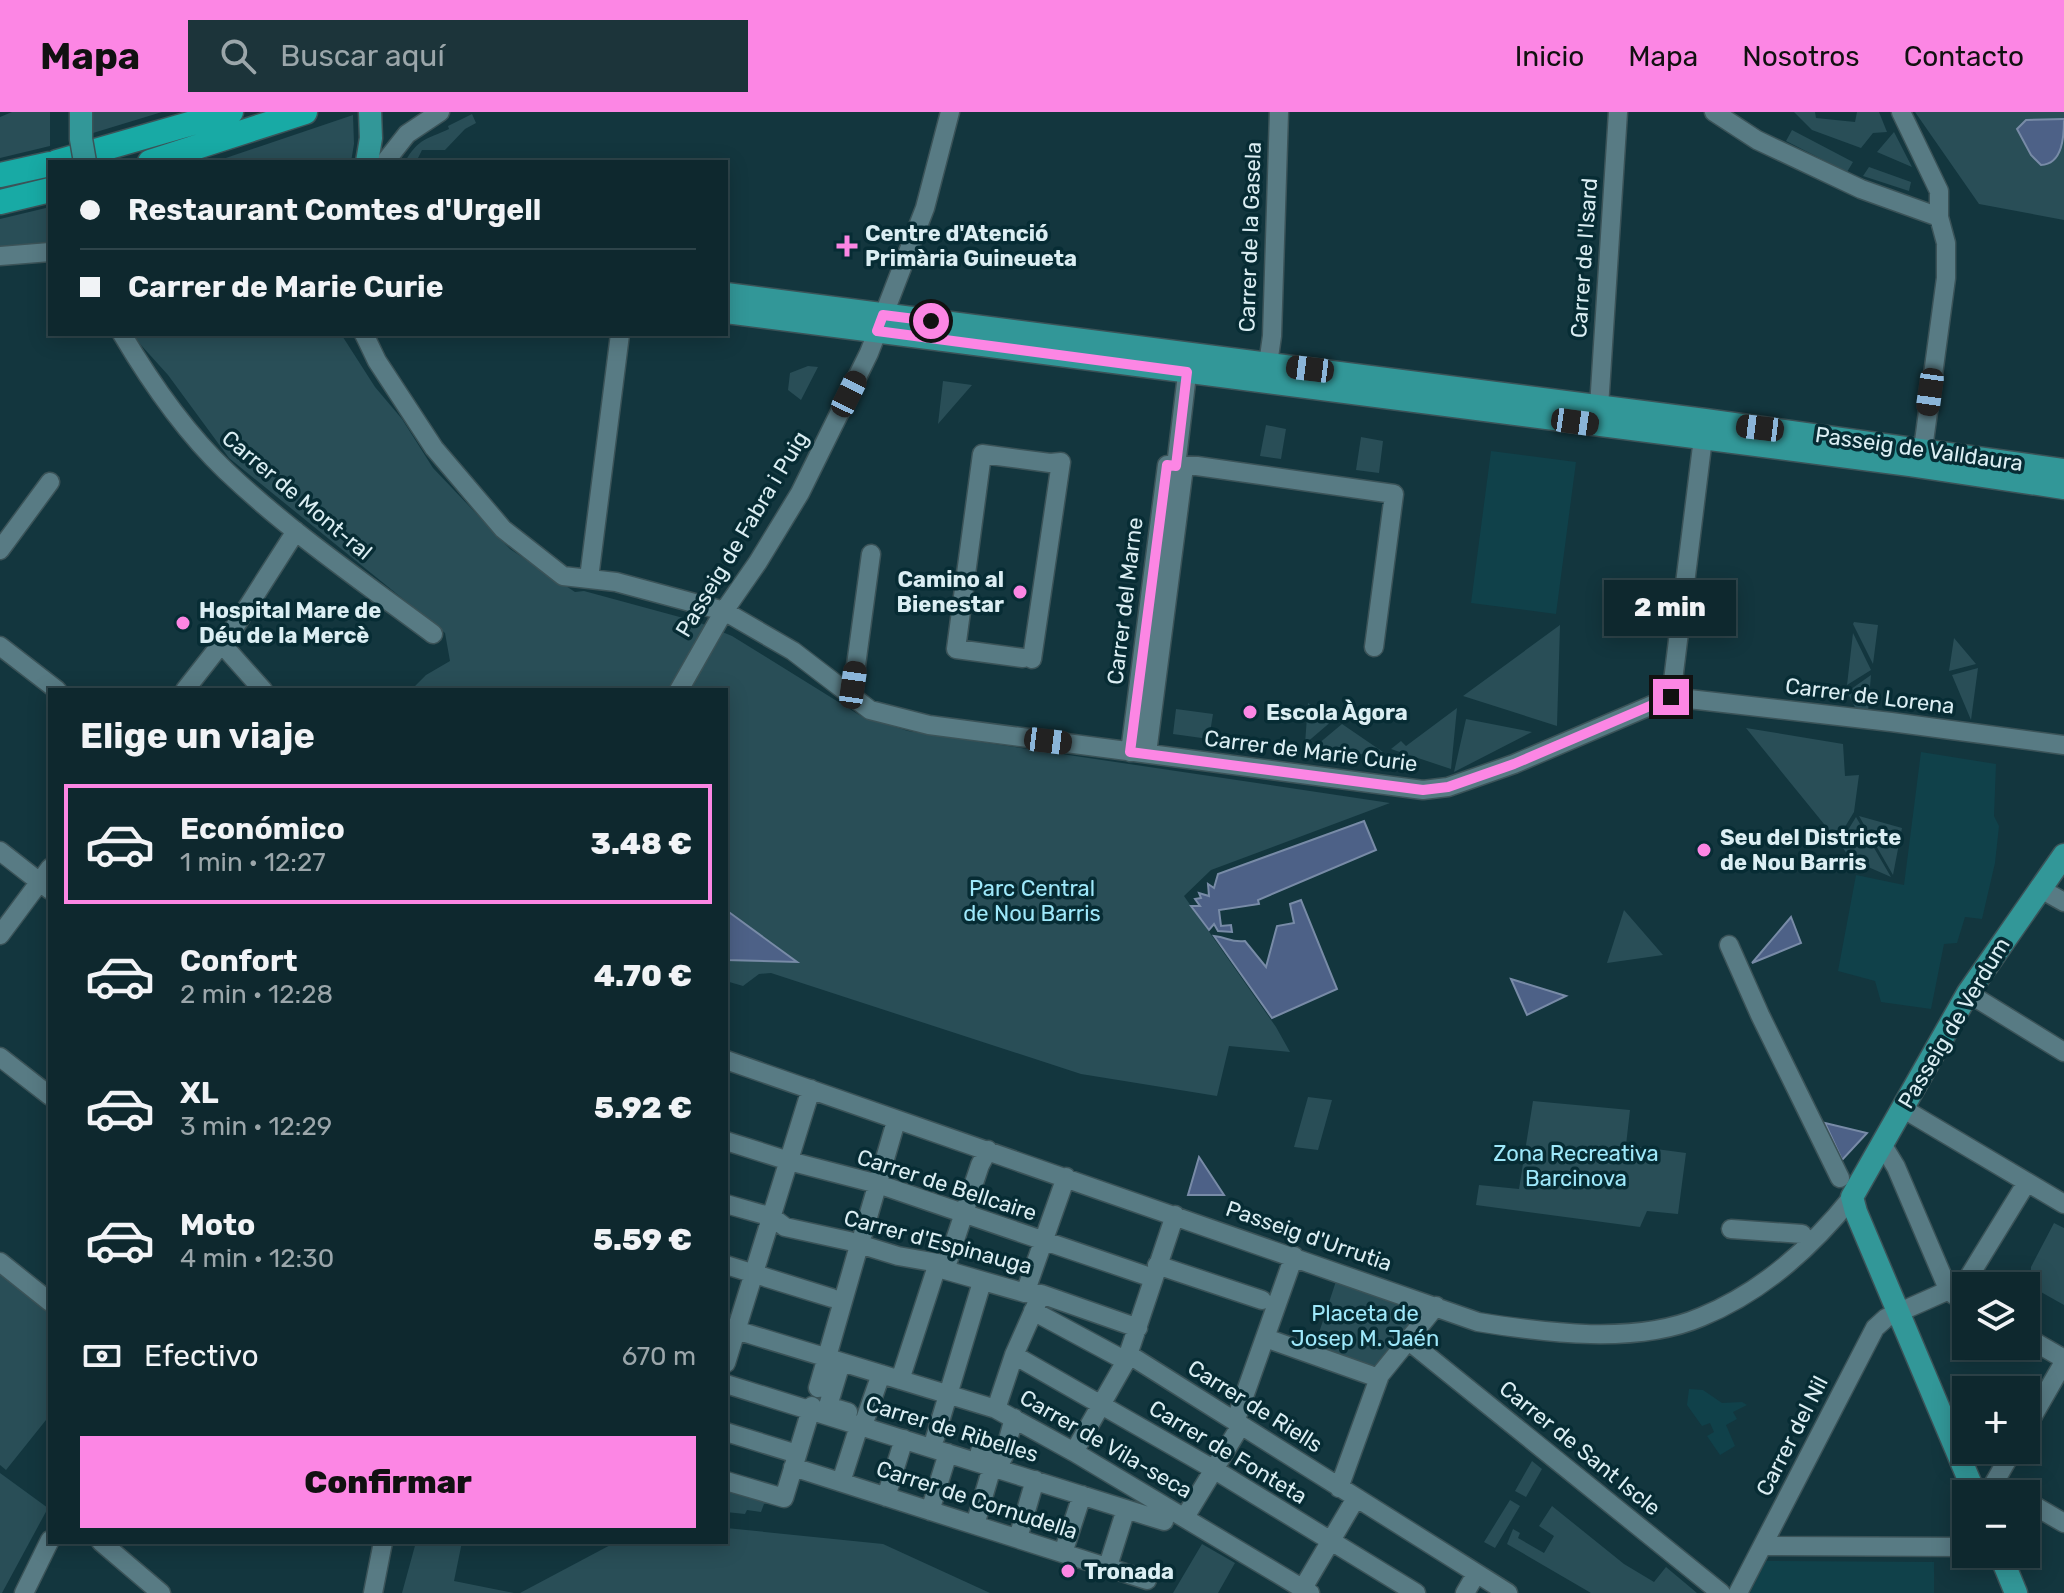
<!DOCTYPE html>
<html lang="es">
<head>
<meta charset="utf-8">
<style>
	:root { --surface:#0e282e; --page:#1c343a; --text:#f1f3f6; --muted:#9ba6aa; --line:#2e444a; --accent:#fc86e4 }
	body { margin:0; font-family:Rubik,sans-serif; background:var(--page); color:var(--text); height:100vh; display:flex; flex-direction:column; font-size:30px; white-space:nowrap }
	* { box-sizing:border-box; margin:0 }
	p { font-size:26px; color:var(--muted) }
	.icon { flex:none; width:44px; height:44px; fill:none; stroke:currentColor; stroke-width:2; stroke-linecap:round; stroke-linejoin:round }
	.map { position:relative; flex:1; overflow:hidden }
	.details { position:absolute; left:48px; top:576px; width:680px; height:856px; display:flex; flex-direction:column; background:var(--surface); border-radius:0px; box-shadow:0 4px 20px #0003,0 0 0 2px var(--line) }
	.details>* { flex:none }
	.banner { position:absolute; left:48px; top:48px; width:680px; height:176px; border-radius:0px; box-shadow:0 4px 20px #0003,0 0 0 2px var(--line); display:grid; align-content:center; height:176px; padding:0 32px; background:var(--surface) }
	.fabs { position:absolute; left:1952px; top:1160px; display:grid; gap:16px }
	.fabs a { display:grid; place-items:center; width:88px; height:88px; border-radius:0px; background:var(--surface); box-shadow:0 4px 20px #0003,0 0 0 2px var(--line); font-size:40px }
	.end { position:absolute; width:36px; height:36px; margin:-18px; border:10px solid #fc86e4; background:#111; box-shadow:0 0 0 4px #111 }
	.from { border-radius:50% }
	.bubble { position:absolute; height:56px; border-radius:0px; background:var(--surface); box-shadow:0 4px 20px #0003,0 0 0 2px var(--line); font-size:26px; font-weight:800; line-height:56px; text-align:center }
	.car { position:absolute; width:24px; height:48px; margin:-24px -12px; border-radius:10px; box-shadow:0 0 6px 2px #0007; background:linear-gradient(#222 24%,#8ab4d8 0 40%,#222 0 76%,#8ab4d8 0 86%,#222 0) }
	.banner b { display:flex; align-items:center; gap:28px; height:76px; font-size:30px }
	.banner b+b { border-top:2px solid var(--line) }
	.banner i { width:20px; height:20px; background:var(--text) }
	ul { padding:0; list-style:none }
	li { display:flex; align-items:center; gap:24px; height:120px; margin:0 16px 12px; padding:0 16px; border:4px solid transparent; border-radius:0px }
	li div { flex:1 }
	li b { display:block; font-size:30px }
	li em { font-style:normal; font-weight:800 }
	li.on { border-color:var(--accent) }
	li>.icon { width:72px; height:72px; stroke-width:1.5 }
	h2 { padding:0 32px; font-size:36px; line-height:96px }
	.pay { display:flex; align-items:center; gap:20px; height:88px; padding:0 32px; font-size:30px }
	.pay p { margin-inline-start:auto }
	.action { display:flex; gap:16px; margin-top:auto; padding:16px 32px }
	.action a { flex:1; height:92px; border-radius:0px; background:var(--accent); color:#111; font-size:32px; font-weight:800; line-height:92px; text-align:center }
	header { display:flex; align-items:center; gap:48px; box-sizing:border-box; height:112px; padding:0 40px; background:var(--accent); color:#111 }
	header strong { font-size:38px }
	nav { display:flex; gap:44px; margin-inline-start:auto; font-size:28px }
	.search { width:560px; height:72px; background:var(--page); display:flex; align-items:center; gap:20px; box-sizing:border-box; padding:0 28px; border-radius:0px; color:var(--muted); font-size:30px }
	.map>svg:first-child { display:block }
	.built { fill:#10414a }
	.green { fill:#294e57 }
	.water { fill:#4d6187; stroke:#788ba7; stroke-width:2 }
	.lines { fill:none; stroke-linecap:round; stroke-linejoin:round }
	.minor-casing { stroke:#3b5358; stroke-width:21 }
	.major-casing { stroke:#3b5358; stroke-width:25 }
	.highway-casing { stroke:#3b5358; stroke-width:27 }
	.minor { stroke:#587b84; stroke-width:18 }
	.major { stroke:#329798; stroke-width:22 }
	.highway { stroke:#18aaa5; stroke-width:24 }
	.major-bridge-casing { stroke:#3b5358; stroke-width:25; stroke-linecap:butt }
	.major-bridge { stroke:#329798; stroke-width:22 }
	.route { stroke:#fc86e4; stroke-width:10 }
	.poi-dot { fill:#fc86e4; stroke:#072c34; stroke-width:3 }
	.labels { text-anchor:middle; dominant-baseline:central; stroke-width:7; stroke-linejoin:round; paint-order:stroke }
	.poi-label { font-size:22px; font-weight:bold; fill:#dbeef3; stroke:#072c34; text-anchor:start }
	.street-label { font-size:22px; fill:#dbeef3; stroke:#072c34 }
	.park-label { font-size:22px; fill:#9ee8fa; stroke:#072c34 }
</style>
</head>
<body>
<header>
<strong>Mapa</strong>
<div class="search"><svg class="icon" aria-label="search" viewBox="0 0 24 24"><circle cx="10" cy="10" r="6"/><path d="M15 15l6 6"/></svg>Buscar aquí</div>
<nav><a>Inicio</a><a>Mapa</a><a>Nosotros</a><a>Contacto</a></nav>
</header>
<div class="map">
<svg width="2064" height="1481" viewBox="0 0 2064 1481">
	<rect width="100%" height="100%" fill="#13363e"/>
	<path class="built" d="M1491,339L1576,350L1556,502L1471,491Z
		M1921,640L1996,652L1994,704L1999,714L1995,751L1982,807L1965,805L1957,831L1944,832L1931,897L1881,890L1875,869L1838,859L1856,763L1904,773Z
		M1689,1277L1703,1278L1722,1291L1742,1290L1747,1293L1733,1300L1737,1307L1726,1313L1735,1334L1720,1343L1707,1324L1714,1320L1710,1311L1702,1314L1687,1293Z
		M1766,1449L1934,1450V1481H1750Z"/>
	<path class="green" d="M12,0H50V34L0,46V5Z
		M93,0H162L93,21Z
		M1794,0H1815L1816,6L1855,10L1857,0H1879L1887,20L1873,21L1861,36L1812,18Z
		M1915,0H2064V108L1979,92Z
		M472,2L476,11L465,17L445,38H422L416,50H405C418,26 428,27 449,17L448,14Z
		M353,3L354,32L351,50H214Z
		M1792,18L1853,50L1847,60L1786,29Z
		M1894,20L1912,55L1877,40Z
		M1869,55L1911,70L1909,79L1863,64Z
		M50,95V132L0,135V107Z
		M131,222H341L375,275L402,307L433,356L510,437L575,480L584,479L698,510L732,524L861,604L908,619L1390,691L1211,758L1184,784L1276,915L1290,940L1229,934L1217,984L1081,962L771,861L759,862L743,874L726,869V578H411L426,563L450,549L445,521L229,346L168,263Z
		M808,254L818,255L801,288L788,278L790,261Z
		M943,269L972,273L938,312Z
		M1266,313L1286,317L1281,347L1260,344Z
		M1361,325L1383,329L1379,361L1356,358Z
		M1854,510L1878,513L1873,552L1853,512Z
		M1560,513L1557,614L1463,584Z
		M1853,521L1871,558L1847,573Z
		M1954,526L1976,552L1949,559Z
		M1978,556L1971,608L1952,563Z
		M1871,563L1868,600L1857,599L1847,580Z
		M1308,591L1333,608L1305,632Z
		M1457,596L1451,657L1391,637L1401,629L1406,634Z
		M1176,597L1213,602L1209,627L1173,622Z
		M1466,607L1532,620L1454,660Z
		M1342,612L1383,640L1303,648L1305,643Z
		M1746,616L1843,632L1845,664L1859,663L1854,700L1837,728Z
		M1859,704L1902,716L1893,763Z
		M1856,705L1891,765L1850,747L1840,731Z
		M1624,798L1663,843L1607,851Z
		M1308,985L1332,988L1318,1038L1294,1035Z
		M1533,989L1630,998L1626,1033L1686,1041L1678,1102L1647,1099L1640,1115L1476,1093L1479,1073L1519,1077Z
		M2054,1111L2064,1116V1193L2030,1174L2031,1155Z
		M0,1160L50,1198V1303L6,1358L0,1353Z
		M1339,1160L1436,1194L1380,1263L1312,1242Z
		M1532,1349L1542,1357L1526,1385L1515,1379Z
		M0,1361L48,1396L2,1481H0Z
		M726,1375L775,1390L764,1392L761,1400L747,1398L745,1402L726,1400Z
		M1510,1388L1520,1394L1495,1436L1484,1430Z
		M1552,1394L1624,1452L1654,1470L1666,1455L1697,1481H1591L1507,1432L1513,1417L1520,1421L1518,1426L1544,1441L1554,1424L1539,1414Z
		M726,1416L883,1432L990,1481H520L616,1430H726Z
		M416,1430H462L454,1469L514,1481H402Z
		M1202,1432L1235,1451L1218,1481H1173Z"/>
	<path class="water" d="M2064,7C2064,24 2063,52 2041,53L2031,43L2017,17L2026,8Z
		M1364,709L1376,738L1258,788L1259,792L1219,798L1221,814L1231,813L1232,820L1218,819L1214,812L1209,818L1191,794H1200L1195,787L1201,786L1199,781L1209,784L1208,772L1214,776L1218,762Z
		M1301,788L1337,877L1272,906L1214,824C1228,825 1230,831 1245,829L1266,855L1277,814L1294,811L1290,792Z
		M726,798L797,850L726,848Z
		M1791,805L1801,831L1752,851Z
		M1511,867L1566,884L1527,903Z
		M1825,1011L1867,1021L1842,1048Z
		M1199,1045L1224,1083H1188Z"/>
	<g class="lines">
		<g class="minor-casing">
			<path id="minor" d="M1714,0L1757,28L1861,77L1939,105
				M1901,0L1939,79V105L1946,131V166L1923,337
				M385,50L407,22L440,0
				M0,144L50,140
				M122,222C151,271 184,319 226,359C289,419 363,470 433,522
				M364,222L377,249L434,336L503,417L563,464L616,470L724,499L793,539L870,598L929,613L1423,678L1448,675L1514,652L1671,585
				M1268,252L1272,224L1279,0
				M1599,295L1618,0
				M1176,354L1189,246
				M0,438L50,370
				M589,466L620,222
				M221,531L263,578
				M0,534L57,578
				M1023,546L956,537L982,342L1050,351L1061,350L1032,547
				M185,578L236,513L296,419
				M679,578L724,499L758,450L800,381L869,241L925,96L950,0
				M852,583L871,442
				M1671,585L1891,610L2064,633
				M1671,585L1703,326
				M1130,640L1167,353L1197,354L1394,382L1374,535
				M1147,641L1184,355
				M0,739L50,778
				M2039,776L2064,790
				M0,823L50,756
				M1729,833L1760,903L1840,1066
				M1968,881L2064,940
				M0,945L50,984
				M726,948L1478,1210C1546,1221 1636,1233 1701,1205C1762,1180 1812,1135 1852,1085
				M1902,996L2064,1092
				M726,1029L789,1049L878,1072L1153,1166
				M1882,1032L1896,1055L1945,1170L1954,1183L1966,1190
				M726,1092L772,1105L785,1115L849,1129L898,1144L938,1151L945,1158L1025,1181L1041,1182L1138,1216
				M1731,1117L1802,1122
				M863,1122L894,1016
				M0,1150L50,1190
				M726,1153L832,1186
				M1157,1153L1262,1188
				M945,1158L980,1053L988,1038
				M1025,1181L1066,1065
				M1033,1199L1126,1249
				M726,1215L996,1297L1074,1340L1310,1481
				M2026,1225L2064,1247
				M1274,1229L1370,1263
				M1409,1229L1721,1481
				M1128,1242L1508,1481
				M1014,1243L1215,1358L1416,1481
				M726,1251L811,977
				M841,1251L828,1294L848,1300
				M900,1268L938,1151
				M726,1272L1164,1409
				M818,1276L858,1137
				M996,1297L1014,1243L1041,1182
				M866,1305L881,1262
				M1235,1310L1294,1144
				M2026,1316L2064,1250
				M726,1320L797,1342
				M935,1326L982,1170
				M980,1339L1003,1346L1014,1306
				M1074,1340L1126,1249L1175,1103
				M793,1355L1147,1468
				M726,1369L784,1386L812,1294
				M841,1370L859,1314
				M1339,1376L1380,1263L1436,1194
				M1990,1378L2013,1338
				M1983,1380L2004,1377L2014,1382
				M886,1385L904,1327
				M2026,1389L2064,1411
				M930,1399L948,1341
				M1185,1405L1241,1313
				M975,1413L992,1355
				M1018,1426L1035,1368
				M101,1430L161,1481
				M1763,1434L1966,1435
				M1063,1441L1082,1383
				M1108,1454L1126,1397
				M1303,1476L1356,1386
				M24,1481L50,1428
				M373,1481L383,1430
				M1465,1481L1476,1462
				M1738,1481L1875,1216L1886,1206L1965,1171L2027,1070"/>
		</g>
		<g class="major-casing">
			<path id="major" d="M367,50L371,26L370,0
				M726,182L1705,308L2064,358
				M726,200L1910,353L2064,376
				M1975,1382L1856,1100L1852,1085L1968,881L2064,743
				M2000,1442L2016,1481"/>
		</g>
		<g class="highway-casing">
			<path id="highway" d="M57,50L231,0
				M150,50L305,0
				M0,63L50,52
				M0,90L50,78"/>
		</g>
		<use href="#minor" class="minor"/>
		<use href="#major" class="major"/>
		<use href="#highway" class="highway"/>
		<g class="major-bridge-casing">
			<path id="major-bridge" d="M81,0V27L85,50"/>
		</g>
		<use href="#major-bridge" class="major-bridge"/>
	</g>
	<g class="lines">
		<path class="route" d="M931,209L883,203L877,219L1187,260L1176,354L1167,353L1130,640L1423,678L1448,675L1514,652L1671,585"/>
	</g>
	<g class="poi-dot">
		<path d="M843 122h8v8h8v8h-8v8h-8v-8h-8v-8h8z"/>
		<circle cx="1020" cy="480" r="8"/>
		<circle cx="183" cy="511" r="8"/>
		<circle cx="1250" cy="600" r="8"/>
		<circle cx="1704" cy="738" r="8"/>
		<circle cx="1068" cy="1459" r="8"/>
	</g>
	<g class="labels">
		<g class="poi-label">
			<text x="865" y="121">Centre d'Atenció<tspan x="865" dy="25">Primària Guineueta</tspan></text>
			<text x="1004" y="467" text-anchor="end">Camino al<tspan x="1004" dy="25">Bienestar</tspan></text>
			<text x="199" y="498">Hospital Mare de<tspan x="199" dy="25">Déu de la Mercè</tspan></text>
			<text x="1266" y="600">Escola Àgora</text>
			<text x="1720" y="725">Seu del Districte<tspan x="1720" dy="25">de Nou Barris</tspan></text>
			<text x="1084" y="1459">Tronada</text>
		</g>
		<g class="street-label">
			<text transform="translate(1250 125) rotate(-88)">Carrer de la Gasela</text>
			<text transform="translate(1584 146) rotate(-86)">Carrer de l'Isard</text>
			<text transform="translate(1919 337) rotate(8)">Passeig de Valldaura</text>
			<text transform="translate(297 383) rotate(40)">Carrer de Mont-ral</text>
			<text transform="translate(742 422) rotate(-59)">Passeig de Fabra i Puig</text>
			<text transform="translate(1125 489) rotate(-83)">Carrer del Marne</text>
			<text transform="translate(1870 584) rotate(7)">Carrer de Lorena</text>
			<text transform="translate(1311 639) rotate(7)">Carrer de Marie Curie</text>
			<text transform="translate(1954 911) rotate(-59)">Passeig de Verdum</text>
			<text transform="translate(947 1073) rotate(18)">Carrer de Bellcaire</text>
			<text transform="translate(1309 1124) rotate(19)">Passeig d'Urrutia</text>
			<text transform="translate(938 1130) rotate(15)">Carrer d'Espinauga</text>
			<text transform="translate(1255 1294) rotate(32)">Carrer de Riells</text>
			<text transform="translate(952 1317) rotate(17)">Carrer de Ribelles</text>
			<text transform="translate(1792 1324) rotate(-63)">Carrer del Nil</text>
			<text transform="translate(1106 1332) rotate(30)">Carrer de Vila-seca</text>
			<text transform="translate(1580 1336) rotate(39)">Carrer de Sant Iscle</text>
			<text transform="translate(1228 1340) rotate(31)">Carrer de Fonteta</text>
			<text transform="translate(977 1388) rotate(18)">Carrer de Cornudella</text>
		</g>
		<g class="park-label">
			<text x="1032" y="776">Parc Central<tspan x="1032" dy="25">de Nou Barris</tspan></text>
			<text x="1576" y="1041">Zona Recreativa<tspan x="1576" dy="25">Barcinova</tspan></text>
			<text x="1365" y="1201">Placeta de<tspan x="1365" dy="25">Josep M. Jaén</tspan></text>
		</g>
	</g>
</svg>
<div class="fabs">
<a><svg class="icon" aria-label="layers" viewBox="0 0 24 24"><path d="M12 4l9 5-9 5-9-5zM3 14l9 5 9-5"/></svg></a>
<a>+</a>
<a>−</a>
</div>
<i class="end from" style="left:931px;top:209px"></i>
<i class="end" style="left:1671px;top:585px"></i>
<div class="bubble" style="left:1604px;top:468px;width:132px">2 min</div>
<i class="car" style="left:1310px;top:257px;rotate:277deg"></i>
<i class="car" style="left:1930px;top:280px;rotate:188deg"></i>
<i class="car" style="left:849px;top:282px;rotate:26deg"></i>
<i class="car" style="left:1575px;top:310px;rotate:98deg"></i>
<i class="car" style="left:1760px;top:316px;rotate:277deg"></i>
<i class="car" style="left:853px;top:573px;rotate:8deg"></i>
<i class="car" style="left:1048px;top:629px;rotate:97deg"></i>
<div class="banner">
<b><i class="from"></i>Restaurant Comtes d'Urgell</b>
<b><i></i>Carrer de Marie Curie</b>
</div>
<section class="details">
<h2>Elige un viaje</h2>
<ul>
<li class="on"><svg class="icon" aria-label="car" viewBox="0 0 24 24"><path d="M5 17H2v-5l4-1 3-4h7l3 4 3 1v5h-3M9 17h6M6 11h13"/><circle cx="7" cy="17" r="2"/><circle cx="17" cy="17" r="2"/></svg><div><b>Económico</b><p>1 min · 12:27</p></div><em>3.48 €</em></li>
<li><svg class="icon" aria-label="car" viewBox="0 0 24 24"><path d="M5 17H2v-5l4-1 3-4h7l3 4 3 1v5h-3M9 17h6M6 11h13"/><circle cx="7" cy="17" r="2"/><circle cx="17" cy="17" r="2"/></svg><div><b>Confort</b><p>2 min · 12:28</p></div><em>4.70 €</em></li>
<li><svg class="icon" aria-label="car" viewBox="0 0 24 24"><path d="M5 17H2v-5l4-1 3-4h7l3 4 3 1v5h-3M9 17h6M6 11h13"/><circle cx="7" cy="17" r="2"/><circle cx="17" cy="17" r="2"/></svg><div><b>XL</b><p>3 min · 12:29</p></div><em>5.92 €</em></li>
<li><svg class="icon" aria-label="car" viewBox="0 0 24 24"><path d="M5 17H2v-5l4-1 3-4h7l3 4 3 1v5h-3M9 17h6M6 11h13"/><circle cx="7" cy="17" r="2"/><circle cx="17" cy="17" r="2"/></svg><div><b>Moto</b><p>4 min · 12:30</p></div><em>5.59 €</em></li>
</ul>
<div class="pay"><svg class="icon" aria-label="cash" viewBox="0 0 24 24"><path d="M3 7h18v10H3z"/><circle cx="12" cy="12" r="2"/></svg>Efectivo<p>670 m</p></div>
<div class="action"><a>Confirmar</a></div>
</section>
</div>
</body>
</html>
